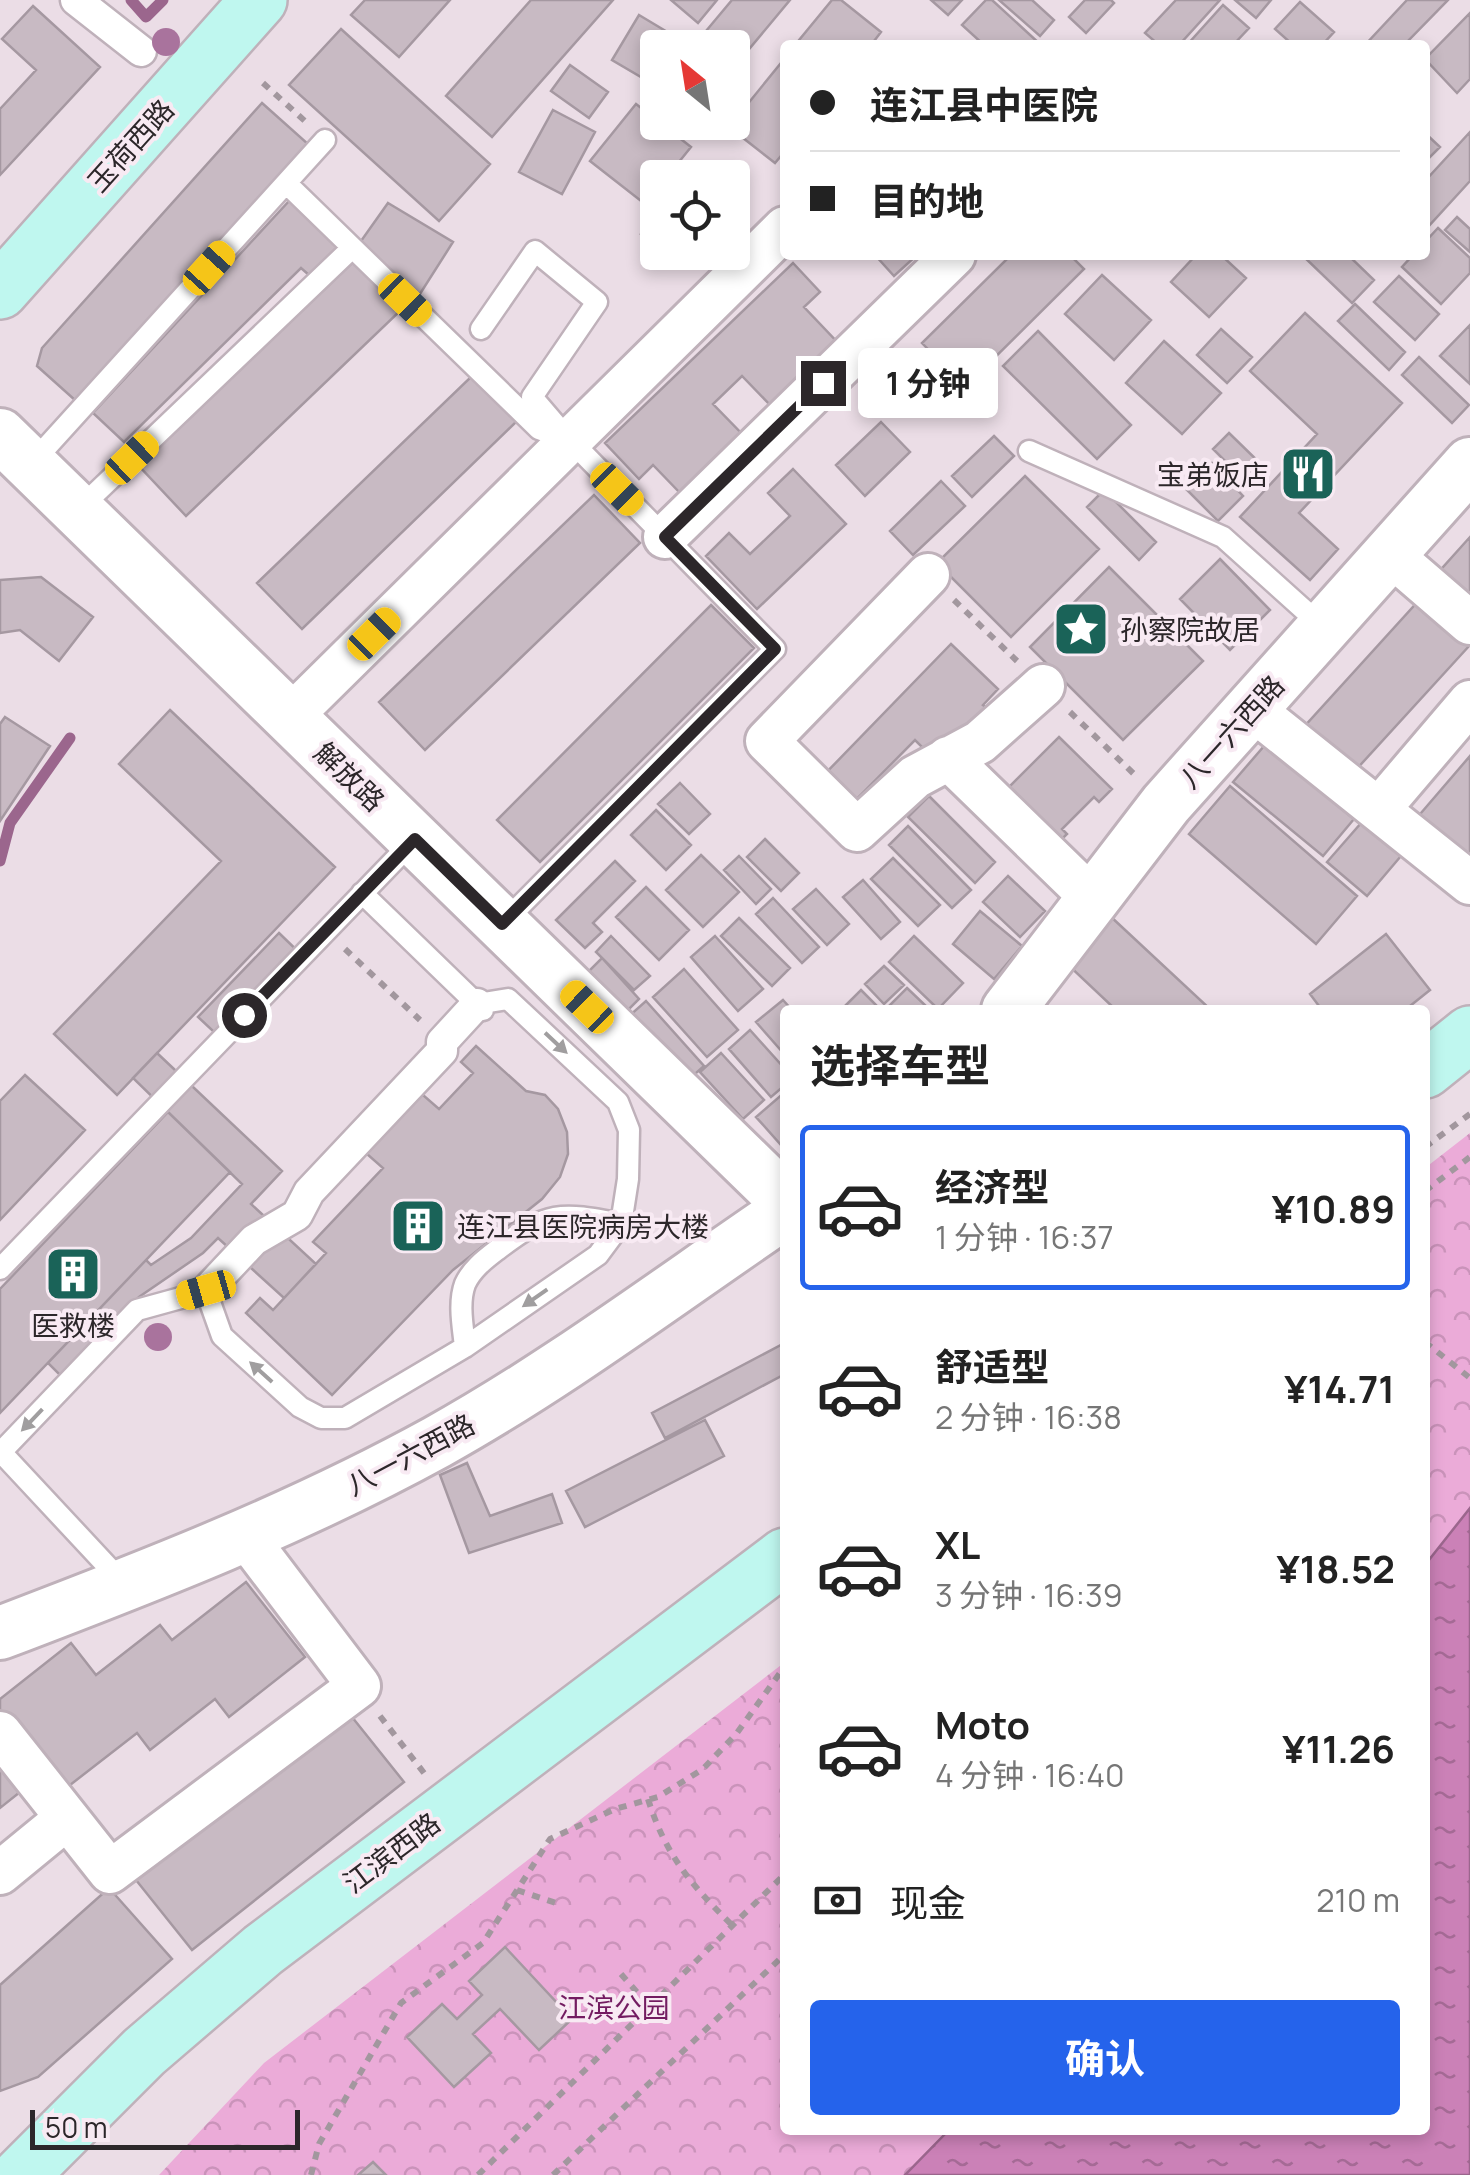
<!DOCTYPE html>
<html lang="zh">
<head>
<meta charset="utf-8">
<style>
	:root { --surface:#fff; --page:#f2f2f2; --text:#222; --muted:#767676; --line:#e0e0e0; --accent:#2563eb }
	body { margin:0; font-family:Manrope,"Noto Sans SC",sans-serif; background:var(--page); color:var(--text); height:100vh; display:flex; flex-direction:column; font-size:38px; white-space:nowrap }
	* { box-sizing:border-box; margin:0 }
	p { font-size:32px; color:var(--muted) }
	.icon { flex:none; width:55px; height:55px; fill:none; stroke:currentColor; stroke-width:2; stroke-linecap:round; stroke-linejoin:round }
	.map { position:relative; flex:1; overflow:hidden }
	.panel { position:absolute; left:780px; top:1005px; width:650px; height:1130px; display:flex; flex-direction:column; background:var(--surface); border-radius:10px; box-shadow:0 5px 15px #0003 }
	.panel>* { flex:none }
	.hud { position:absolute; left:780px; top:40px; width:650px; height:220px; border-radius:10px; box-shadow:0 5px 15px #0003; display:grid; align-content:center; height:220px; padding:0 30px; background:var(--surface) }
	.needle { width:65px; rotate:330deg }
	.controls { position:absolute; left:640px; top:30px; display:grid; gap:20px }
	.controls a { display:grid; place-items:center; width:110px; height:110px; border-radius:10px; background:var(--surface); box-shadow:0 5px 15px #0003; font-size:50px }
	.scale { position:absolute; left:30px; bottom:25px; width:270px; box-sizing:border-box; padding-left:10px; border:5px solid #2c272a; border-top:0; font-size:28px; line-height:35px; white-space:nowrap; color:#2c272a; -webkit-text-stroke:8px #f8eaf3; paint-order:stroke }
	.end { position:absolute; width:45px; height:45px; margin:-22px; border:12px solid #2c272a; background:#fff; box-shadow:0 0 0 5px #fff }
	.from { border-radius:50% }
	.bubble { position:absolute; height:70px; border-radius:10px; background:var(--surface); box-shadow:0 5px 15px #0003; font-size:32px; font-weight:700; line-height:70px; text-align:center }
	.car { position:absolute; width:30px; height:60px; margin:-30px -15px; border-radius:12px; box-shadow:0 0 8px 2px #0007; background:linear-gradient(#f5c518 24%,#345 0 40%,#f5c518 0 76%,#345 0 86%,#f5c518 0) }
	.hud b { display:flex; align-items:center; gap:35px; height:95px; font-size:38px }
	.hud b+b { border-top:2px solid var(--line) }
	.hud i { width:25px; height:25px; background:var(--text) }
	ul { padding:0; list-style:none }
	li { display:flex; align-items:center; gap:30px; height:165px; margin:0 20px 15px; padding:0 10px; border:5px solid transparent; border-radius:10px }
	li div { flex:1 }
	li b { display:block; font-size:38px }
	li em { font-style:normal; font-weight:700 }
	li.active { border-color:var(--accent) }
	li>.icon { width:90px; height:90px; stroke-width:1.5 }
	h2 { padding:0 30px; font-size:45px; line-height:120px }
	.pay { display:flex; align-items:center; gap:25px; height:110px; padding:0 30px; font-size:38px }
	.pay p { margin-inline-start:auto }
	.action { display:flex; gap:20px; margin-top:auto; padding:20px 30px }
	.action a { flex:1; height:115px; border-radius:10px; background:var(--accent); color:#fff; font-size:40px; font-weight:700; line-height:115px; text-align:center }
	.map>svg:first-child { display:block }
	.forest { fill:url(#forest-crowns) }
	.water { fill:url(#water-ripples); stroke:#9b668d; stroke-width:2.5 }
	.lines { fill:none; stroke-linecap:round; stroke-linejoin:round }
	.stream { stroke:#9b668d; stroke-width:11 }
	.building { fill:#c8bac3; stroke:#a598a1; stroke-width:2.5 }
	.service-casing { stroke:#bfb1ba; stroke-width:25 }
	.pedestrian-casing { stroke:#bfb1ba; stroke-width:35 }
	.minor-casing { stroke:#bfb1ba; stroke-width:48 }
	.tertiary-casing { stroke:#bfb1ba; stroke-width:58 }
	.secondary-casing { stroke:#bfb1ba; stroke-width:60 }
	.path { stroke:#a2979e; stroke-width:6; stroke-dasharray:8 8; stroke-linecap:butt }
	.service { stroke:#fff; stroke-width:20 }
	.pedestrian { stroke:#fff; stroke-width:30 }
	.minor { stroke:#fff; stroke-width:42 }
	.tertiary { stroke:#fff; stroke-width:52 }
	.secondary { stroke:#bff7ef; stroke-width:55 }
	.tree { fill:#a9739d }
	.oneway { fill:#a09e9f }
	.route { stroke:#2c272a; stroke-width:12 }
	.labels { text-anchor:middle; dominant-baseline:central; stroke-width:8; stroke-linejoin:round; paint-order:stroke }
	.street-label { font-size:28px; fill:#2c272a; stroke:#f8eaf3 }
	.poi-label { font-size:28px; fill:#2c272a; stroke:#f8eaf3; text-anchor:start }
	.park-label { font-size:28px; fill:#731c61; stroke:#f8eaf3 }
</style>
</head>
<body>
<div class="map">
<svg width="1470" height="2175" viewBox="0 0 1470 2175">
	<defs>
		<pattern id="forest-crowns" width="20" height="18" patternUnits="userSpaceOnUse" patternTransform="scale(2.5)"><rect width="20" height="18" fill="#ebabd8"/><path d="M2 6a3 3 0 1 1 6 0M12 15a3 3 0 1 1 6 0" fill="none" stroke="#ca93ba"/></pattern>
		<pattern id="water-ripples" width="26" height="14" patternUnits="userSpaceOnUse" patternTransform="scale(2.5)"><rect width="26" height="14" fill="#cb81b7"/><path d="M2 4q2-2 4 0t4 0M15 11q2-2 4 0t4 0" fill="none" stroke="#a56a95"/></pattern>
	</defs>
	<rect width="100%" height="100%" fill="#ebdde6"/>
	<path class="forest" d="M1470,1133V1508L1425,1565V1168Z
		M785,1662V2130H949L905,2175H159L264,2063Z"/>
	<path class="water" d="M1470,1508V2175H905L949,2130H1425V1565Z"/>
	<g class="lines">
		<path class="stream" d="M131,0L146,17L163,0
			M0,861L10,823L70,738"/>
	</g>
	<path class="building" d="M365,0H450L399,57L351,15Z
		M531,0H613L492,137L446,96Z
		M671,0H717L698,23Z
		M732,0H790L740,60L732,53V48H726L706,31Z
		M832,0H841L881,32L871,45H795Z
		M931,0H962L948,15Z
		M986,0H992L1041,45H984L962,25Z
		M999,0H1032L1054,20L1040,36Z
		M1085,0H1111L1114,3L1086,33L1069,17Z
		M1176,0H1220L1179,45H1159L1145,33Z
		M1235,0H1271L1256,18Z
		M1407,0H1448L1404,45H1365Z
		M1300,2L1334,32L1322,45H1293L1275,29Z
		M1223,5L1249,28L1233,45H1187Z
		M33,6L100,67L0,175V109L36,70L2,39Z
		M1470,13V79L1457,93L1425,59Z
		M639,15L694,48H658V87L612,60Z
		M341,29L490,164L439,221L289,85Z
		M785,58V151L775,163L729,127Z
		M570,65L608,92L589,118L551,91Z
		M262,103L308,144L76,401L37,366L42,348Z
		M636,104L691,147L666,178H658V188L645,204L590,161Z
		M553,110L595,132L562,194L519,172Z
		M1470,132V181L1426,229L1425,181Z
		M1425,133L1440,147L1425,162Z
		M696,165L712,178H686Z
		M290,200L338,247L309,275L301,268L124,442L93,413Z
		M388,203L453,242L418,297L361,241Z
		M658,214V247L641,234Z
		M1457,217L1470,229V252L1445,230Z
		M1438,228L1470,258V273L1441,304L1402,267L1413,255H1425V242Z
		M875,255H917L894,276Z
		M1011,255H1070L1084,269L965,387L922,343Z
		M1196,255H1221L1246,278L1209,317L1171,282Z
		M1302,255H1348L1374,280L1352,303Z
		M354,261L401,310L186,516L139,466Z
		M793,263L820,292L804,307L840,345L774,409L742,376L713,404L745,437L683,496L653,465L639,479L605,443Z
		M1102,275L1151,320L1114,360L1065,314Z
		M1399,276L1439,314L1415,340L1374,302Z
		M1355,304L1405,352L1389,370L1338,321Z
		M1305,313L1402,403L1299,513L1338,549L1310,580L1240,517L1317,434L1250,371Z
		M1470,325V384L1440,356Z
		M1221,329L1252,357L1227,383L1197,355Z
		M1038,331L1131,425L1097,459L1003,366Z
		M1164,341L1221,393L1182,434L1126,383Z
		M1419,357L1469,405L1452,423L1402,375Z
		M473,375L517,421L302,629L257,583Z
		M881,422L910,452L865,496L836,465Z
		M1229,433L1266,469L1249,485L1213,449Z
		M994,436L1014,456L972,497L952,476Z
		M1212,463L1243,496L1218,521L1186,489Z
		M793,469L846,524L757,609L706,556L729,533L750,554L790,516L768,493Z
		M1025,476L1099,549L1011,637L937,563Z
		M941,481L965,506L913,555L890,531Z
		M1104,490L1156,542L1139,560L1087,507Z
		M594,495L640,543L425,750L379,702Z
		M1470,537V604L1436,575Z
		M1220,559L1270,610L1230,650L1180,599Z
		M1109,567L1203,661L1123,740L1030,647Z
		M41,577L93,617L59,661L20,630L0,633V580Z
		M1422,597L1470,639V645L1353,773L1303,728Z
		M711,605L754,648L540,862L497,820Z
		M951,644L998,689L983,705L988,709L964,735L932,757L915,740L849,807L820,779Z
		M170,710L335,867L117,1095L54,1034L221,861L119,764Z
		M5,717L50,746L0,821V724Z
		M1059,737L1112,789L1099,802L1094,797L1062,829L1067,834L1054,847L1001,795Z
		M1265,745L1354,819L1323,856L1233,782Z
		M1470,756V854L1464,861L1415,820Z
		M680,783L710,814L689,834L658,804Z
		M1230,786L1357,896L1316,944L1189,834Z
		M929,796L995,862L975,883L908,817Z
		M656,810L691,845L666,870L631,835Z
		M1362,822L1401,856L1367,896L1327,862Z
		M908,826L971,890L952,908L889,845Z
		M765,839L799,873L781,891L747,857Z
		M701,855L739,892L703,927L666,890Z
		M739,856L771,889L756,904L724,870Z
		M893,858L940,905L918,926L871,879Z
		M615,861L635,881L593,923L602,932L585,948L556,920Z
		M1008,876L1045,911L1020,937L983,902Z
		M863,880L900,922L881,939L843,897Z
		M646,887L689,930L659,960L616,917Z
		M816,889L849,924L827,945L793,909Z
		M773,898L819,947L802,963L756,914Z
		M980,911L1022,946L994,979L953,944Z
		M1109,915L1211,1010H1116L1065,962Z
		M739,918L790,968L772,986L721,936Z
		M279,933L309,962L229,1046L198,1017Z
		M1386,934L1430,990L1405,1010H1322L1310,994Z
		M611,936L650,976L634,990L596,952Z
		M715,936L763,989L738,1011L691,957Z
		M914,936L963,983L938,1009L889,962Z
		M602,958L639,999L627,1011L589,971Z
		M884,966L904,985L884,1004L865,984Z
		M684,969L738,1030L707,1057L653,997Z
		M907,988L927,1007L924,1010H895L890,1005Z
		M861,990L881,1010L843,1008Z
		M783,1000L792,1010H785V1055L756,1022Z
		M646,1001L704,1066L687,1081L628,1017Z
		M750,1030L785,1069V1085L771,1097L729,1049Z
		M476,1046L526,1091L545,1095L558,1109L567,1132L568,1154L560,1177L542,1199L453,1270L332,1395L246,1313L260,1298L273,1310L326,1253L313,1242L383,1168L367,1154L376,1137L406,1105L423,1095L439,1109L473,1073L461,1062Z
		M157,1053L282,1171L251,1204L316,1264L284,1298L218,1238L203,1253L139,1297L62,1377L48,1363L146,1260L151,1265L191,1238L242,1184L133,1078Z
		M721,1053L764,1100L743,1119L700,1072Z
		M25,1075L85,1130L0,1220V1101Z
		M785,1092V1142L781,1145L756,1117Z
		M168,1112L230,1172L0,1413V1289Z
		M781,1345L785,1352V1374L665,1438L652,1413Z
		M705,1420L724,1456L585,1527L566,1491Z
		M467,1463L490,1516L552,1494L562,1523L469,1553L440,1475Z
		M246,1582L305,1657L229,1717L215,1699L150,1750L137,1733L61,1792L0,1715V1699L71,1643L96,1675L160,1625L172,1640Z
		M348,1712L404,1782L192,1950L136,1880Z
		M0,1758L25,1788L0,1808Z
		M109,1888L172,1959L38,2077L0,2091V1985Z
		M505,1947L572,2019L539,2050L500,2009L473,2034L491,2053L454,2087L407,2037L442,2004L457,2019L482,1995L469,1981Z
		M373,2162L386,2175H358Z"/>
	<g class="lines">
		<g class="service-casing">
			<path id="service" d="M286,183L539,429L570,440L775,649L503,923
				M481,329L535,251L597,302L532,397L568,439
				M1029,451L1223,537L1322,626
				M32,463L325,140
				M79,509L352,248
				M362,893L483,1010
				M0,1269L415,839
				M465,1347C463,1327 458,1303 465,1284C472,1269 484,1260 497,1250C548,1211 559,1212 621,1224
				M0,1451L124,1584
				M1,1452L137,1310L206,1291L222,1336L300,1407L321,1418H345L465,1347L598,1255L621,1224L628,1179L629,1130L618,1102L508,999L477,1004"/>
		</g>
		<g class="pedestrian-casing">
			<path id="pedestrian" d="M76,0L141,51
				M206,1291L254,1240L297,1215L309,1192L442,1051V1042L477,1004"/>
		</g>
		<g class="minor-casing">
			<path id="minor" d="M665,537L954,255
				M1390,554L1470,623
				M928,575L767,741L857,830L915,777L980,742L1043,686
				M1251,708L1470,883
				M290,717L785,228
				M948,758L1093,899
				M1379,809L1470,702
				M0,1733L110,1872L359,1686L246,1537
				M0,1873L67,1818"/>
		</g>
		<g class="tertiary-casing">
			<path id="tertiary" d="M0,435L785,1200
				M1008,1010L1166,804L1470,464
				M0,1633C150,1576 297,1519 437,1442C559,1374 670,1290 785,1212"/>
		</g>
		<g class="secondary-casing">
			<path id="secondary" d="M0,291L259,0
				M1425,1070L1470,1034
				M21,2175L144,2052L263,1950L785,1556"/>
		</g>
		<path class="path" d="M263,83L306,122
			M954,600L1017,661
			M1070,712L1136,776
			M345,949L420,1020
			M1425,1147L1470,1114
			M1425,1191L1470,1157
			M1425,1342L1470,1378
			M380,1716L424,1773
			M648,1799C665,1854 691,1885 732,1925
			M517,1890L559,1904
			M621,1974L649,2006
			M311,2175L319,2144L401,2003L483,1943L550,1839L615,1809L658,1797L703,1769L737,1733L785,1666
			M478,2175L785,1874
			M553,2175L785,1954"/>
		<use href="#service" class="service"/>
		<use href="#pedestrian" class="pedestrian"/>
		<use href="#minor" class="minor"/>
		<use href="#tertiary" class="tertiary"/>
		<use href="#secondary" class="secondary"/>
	</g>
	<g class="tree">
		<circle cx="166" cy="42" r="14"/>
		<circle cx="158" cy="1337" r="14"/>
	</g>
	<defs><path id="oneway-solid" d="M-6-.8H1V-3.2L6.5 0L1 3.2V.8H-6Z" transform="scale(2.5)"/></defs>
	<g class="oneway">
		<use href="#oneway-solid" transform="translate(556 1043) rotate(43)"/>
		<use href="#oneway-solid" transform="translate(535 1298) rotate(145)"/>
		<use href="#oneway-solid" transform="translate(261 1372) rotate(-138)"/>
		<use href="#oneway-solid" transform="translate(32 1420) rotate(134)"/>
	</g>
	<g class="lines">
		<path class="route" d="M244,1015L415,839L502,924L775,649L665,537L823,383"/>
	</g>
	<defs>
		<g id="restaurant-square" transform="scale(2.875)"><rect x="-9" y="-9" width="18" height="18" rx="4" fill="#1a6358" stroke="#f8eaf3"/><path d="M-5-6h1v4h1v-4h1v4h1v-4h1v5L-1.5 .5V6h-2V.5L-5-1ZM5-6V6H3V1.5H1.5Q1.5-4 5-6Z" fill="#fff"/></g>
		<g id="sight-square" transform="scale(2.875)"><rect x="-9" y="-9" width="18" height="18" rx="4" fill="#1a6358" stroke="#f8eaf3"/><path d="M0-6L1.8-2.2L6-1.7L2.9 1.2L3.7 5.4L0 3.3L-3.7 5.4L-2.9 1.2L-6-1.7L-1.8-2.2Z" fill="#fff"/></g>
		<g id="building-square" transform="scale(2.875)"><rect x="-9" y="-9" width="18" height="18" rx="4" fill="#1a6358" stroke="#f8eaf3"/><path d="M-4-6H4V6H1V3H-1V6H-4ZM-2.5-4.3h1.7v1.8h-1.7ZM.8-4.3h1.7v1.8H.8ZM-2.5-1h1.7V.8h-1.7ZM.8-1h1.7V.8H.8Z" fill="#fff"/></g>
	</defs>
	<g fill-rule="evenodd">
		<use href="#restaurant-square" x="1308" y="474"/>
		<use href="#sight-square" x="1081" y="629"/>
		<use href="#building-square" x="418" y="1226"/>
		<use href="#building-square" x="73" y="1274"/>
	</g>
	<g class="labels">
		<g class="street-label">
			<text transform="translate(130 145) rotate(-48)">玉荷西路</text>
			<text transform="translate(1231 731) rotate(-48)">八一六西路</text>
			<text transform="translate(350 776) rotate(44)">解放路</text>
			<text transform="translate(410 1454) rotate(-28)">八一六西路</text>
			<text transform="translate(391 1852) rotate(-37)">江滨西路</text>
		</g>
		<g class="poi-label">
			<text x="1269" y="474" text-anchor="end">宝弟饭店</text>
			<text x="1120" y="629">孙察院故居</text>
			<text x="457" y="1226">连江县医院病房大楼</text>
			<text x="73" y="1325" text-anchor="middle">医救楼</text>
		</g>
		<g class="park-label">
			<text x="614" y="2007">江滨公园</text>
		</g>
	</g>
</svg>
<div class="controls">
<a><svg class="needle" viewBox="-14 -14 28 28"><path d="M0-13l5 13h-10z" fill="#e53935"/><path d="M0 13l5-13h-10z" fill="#767676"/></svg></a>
<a><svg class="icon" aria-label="locate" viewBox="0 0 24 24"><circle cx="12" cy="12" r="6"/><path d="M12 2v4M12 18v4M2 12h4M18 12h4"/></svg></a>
</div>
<div class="scale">50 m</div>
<i class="end from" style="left:244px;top:1015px"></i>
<i class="end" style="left:823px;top:383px"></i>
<div class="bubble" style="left:858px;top:348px;width:140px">1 分钟</div>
<i class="car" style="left:209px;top:268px;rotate:42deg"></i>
<i class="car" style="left:405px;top:300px;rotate:134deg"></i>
<i class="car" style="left:132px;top:458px;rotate:46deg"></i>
<i class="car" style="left:617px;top:489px;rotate:135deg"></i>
<i class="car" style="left:374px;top:634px;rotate:45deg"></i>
<i class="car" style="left:587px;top:1007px;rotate:314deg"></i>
<i class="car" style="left:206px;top:1290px;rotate:254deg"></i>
<div class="hud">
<b><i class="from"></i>连江县中医院</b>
<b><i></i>目的地</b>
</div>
<section class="panel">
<h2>选择车型</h2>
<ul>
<li class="active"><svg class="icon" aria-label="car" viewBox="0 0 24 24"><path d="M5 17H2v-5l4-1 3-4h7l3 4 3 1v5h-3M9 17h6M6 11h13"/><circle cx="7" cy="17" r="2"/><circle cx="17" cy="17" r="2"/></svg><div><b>经济型</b><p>1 分钟 · 16:37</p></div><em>¥10.89</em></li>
<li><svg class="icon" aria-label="car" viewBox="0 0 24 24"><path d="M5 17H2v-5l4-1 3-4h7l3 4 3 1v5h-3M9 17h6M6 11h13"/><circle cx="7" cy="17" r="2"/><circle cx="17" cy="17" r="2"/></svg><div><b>舒适型</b><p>2 分钟 · 16:38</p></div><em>¥14.71</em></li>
<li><svg class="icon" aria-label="car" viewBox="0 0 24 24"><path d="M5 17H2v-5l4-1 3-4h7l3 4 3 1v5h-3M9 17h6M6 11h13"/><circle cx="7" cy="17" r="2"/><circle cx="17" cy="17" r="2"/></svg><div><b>XL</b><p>3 分钟 · 16:39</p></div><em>¥18.52</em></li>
<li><svg class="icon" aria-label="car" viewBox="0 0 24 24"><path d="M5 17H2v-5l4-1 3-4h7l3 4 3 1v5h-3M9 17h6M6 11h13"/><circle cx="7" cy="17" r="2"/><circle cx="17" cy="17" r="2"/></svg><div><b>Moto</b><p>4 分钟 · 16:40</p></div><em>¥11.26</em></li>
</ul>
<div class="pay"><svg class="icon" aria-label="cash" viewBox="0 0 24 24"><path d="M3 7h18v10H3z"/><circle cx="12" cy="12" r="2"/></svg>现金<p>210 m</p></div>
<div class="action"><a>确认</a></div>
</section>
</div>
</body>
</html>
